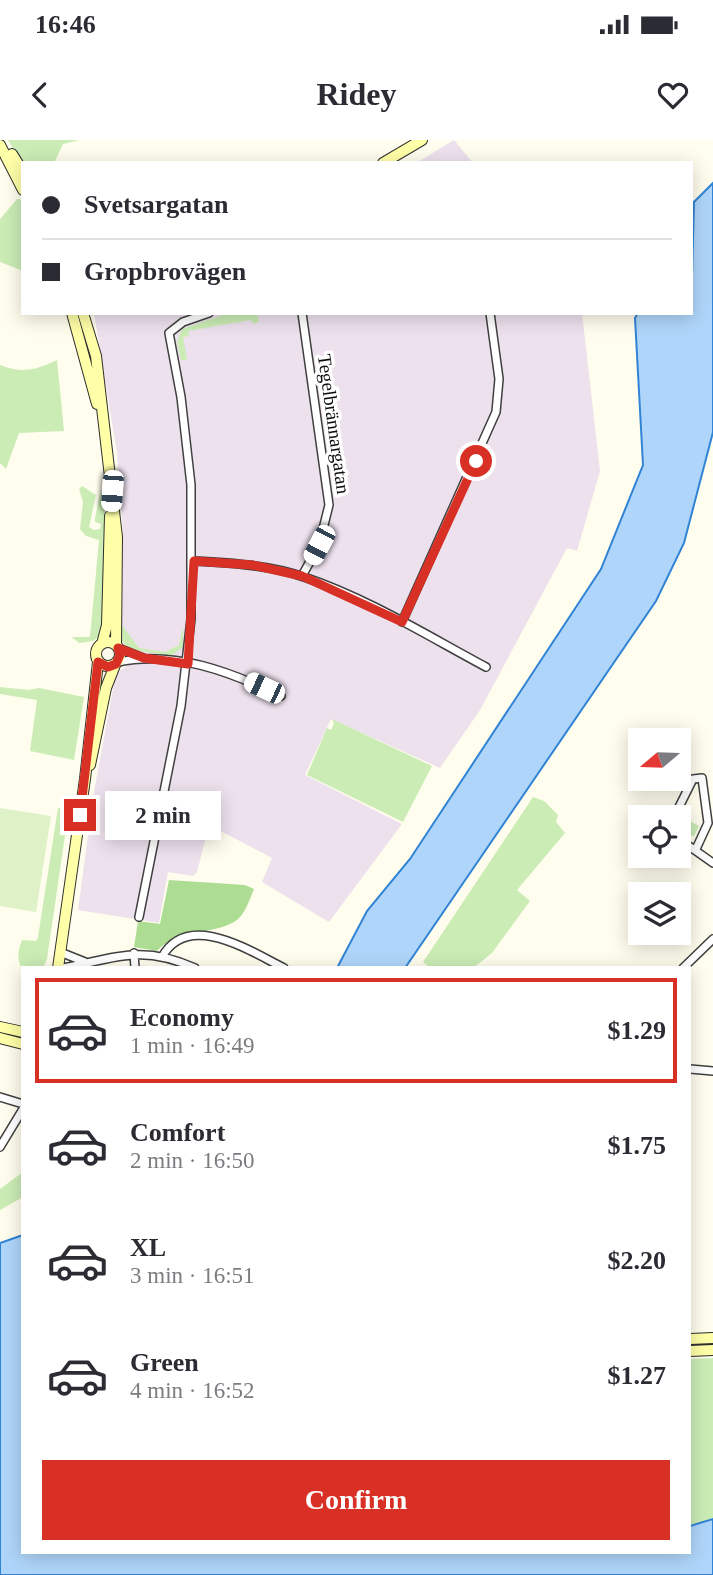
<!DOCTYPE html>
<html lang="en">
<head>
<meta charset="utf-8">
<style>
	:root { --surface:#fff; --page:#f2f2f3; --text:#2b2b33; --muted:#7c7c81; --line:#e1e1e2; --accent:#d93025 }
	body { margin:0; font-family:Georgia,serif; background:var(--page); color:var(--text); height:100vh; display:flex; flex-direction:column; font-size:26px; white-space:nowrap }
	* { box-sizing:border-box; margin:0 }
	p { font-size:23px; color:var(--muted) }
	.icon { flex:none; width:38px; height:38px; fill:none; stroke:currentColor; stroke-width:2; stroke-linecap:round; stroke-linejoin:round }
	.map { position:relative; flex:1; overflow:hidden }
	.details { position:absolute; left:21px; top:826px; width:670px; height:588px; display:flex; flex-direction:column; background:var(--surface); border-radius:0px; box-shadow:0 4px 18px #0003 }
	.details>* { flex:none }
	.guide { position:absolute; left:21px; top:21px; width:672px; height:154px; border-radius:0px; box-shadow:0 4px 18px #0003; display:grid; align-content:center; height:154px; padding:0 21px; background:var(--surface) }
	.needle { width:46px; rotate:251deg }
	.buttons { position:absolute; left:628px; top:588px; display:grid; gap:14px }
	.buttons a { display:grid; place-items:center; width:63px; height:63px; border-radius:0px; background:var(--surface); box-shadow:0 4px 18px #0003; font-size:35px }
	.end { position:absolute; width:32px; height:32px; margin:-16px; border:9px solid #d93025; background:#fff; box-shadow:0 0 0 4px #fff }
	.from { border-radius:50% }
	.bubble { position:absolute; height:49px; border-radius:0px; background:var(--surface); box-shadow:0 4px 18px #0003; font-size:23px; font-weight:700; line-height:49px; text-align:center }
	.car { position:absolute; width:21px; height:42px; margin:-21px -10px; border-radius:9px; box-shadow:0 0 5px 2px #0007; background:linear-gradient(#fff 24%,#345 0 40%,#fff 0 76%,#345 0 86%,#fff 0) }
	.guide b { display:flex; align-items:center; gap:24px; height:66px; font-size:26px }
	.guide b+b { border-top:2px solid var(--line) }
	.guide i { width:18px; height:18px; background:var(--text) }
	ul { padding:12px 0 0; list-style:none }
	li { display:flex; align-items:center; gap:21px; height:105px; margin:0 14px 10px; padding:0 7px; border:4px solid transparent; border-radius:0px }
	li div { flex:1 }
	li b { display:block; font-size:26px }
	li em { font-style:normal; font-weight:700 }
	li.selected { border-color:var(--accent) }
	li>.icon { width:63px; height:63px; stroke-width:1.5 }
	.action { display:flex; gap:14px; margin-top:auto; padding:14px 21px }
	.action a { flex:1; height:80px; border-radius:0px; background:var(--accent); color:#fff; font-size:28px; font-weight:700; line-height:80px; text-align:center }
	.status { display:flex; justify-content:space-between; align-items:center; height:49px; padding:0 35px; background:var(--surface); direction:ltr }
	.status svg { height:19px; fill:currentColor }
	header { display:flex; justify-content:space-between; align-items:center; height:91px; padding:0 21px; background:var(--surface); font-size:32px; font-weight:700 }
	.map>svg:first-child { display:block }
	.industrial { fill:#ede1ed }
	.green { fill:#cbecb5 }
	.forest { fill:#addd93 }
	.pitch { fill:#dff2c7 }
	.water { fill:#afd6fa; stroke:#3183d5; stroke-width:2 }
	.lines { fill:none; stroke-linecap:round; stroke-linejoin:round }
	.street-casing { stroke:#404040; stroke-width:10 }
	.secondary-casing { stroke:#2f2f2f; stroke-width:12 }
	.street { stroke:#fff; stroke-width:7 }
	.secondary { stroke:#ffffa8; stroke-width:10 }
	.route { stroke:#d93025; stroke-width:9 }
	.labels { text-anchor:middle; dominant-baseline:central; stroke-width:7; stroke-linejoin:round; paint-order:stroke }
	.street-label { font-size:19px; fill:#0d0d0d; stroke:#fff }
</style>
</head>
<body>
<div class="status"><b>16:46</b><svg viewBox="0 0 49 12"><path d="M0 12V9h3v3zM5 12V6h3v6zM10 12V3h3v9zM15 12V0h3v12zM26 1h20v11H26zM47 4h2v5h-2z"/></svg></div>
<header><svg class="icon" aria-label="back" viewBox="0 0 24 24"><path d="M15 5l-7 7 7 7"/></svg>Ridey<svg class="icon" aria-label="heart" viewBox="0 0 24 24"><path d="M12 20l-8-8c-3-5 5-10 8-4 3-6 11-1 8 4z"/></svg></header>
<div class="map">
<svg width="713" height="1435" viewBox="0 0 713 1435">
	<rect width="100%" height="100%" fill="#fffded"/>
	<path class="industrial" d="M454,0L473,23H416Z
		M94,173H582L600,331L577,411L567,408L480,570L440,628L331,579L305,635L402,684L329,782L262,742L272,718L209,685L197,732L193,736L168,732L159,783L78,770L93,657L116,533L127,526L137,508L120,487L123,392L117,313Z"/>
	<path class="green" d="M8,0H79L63,4L54,23L23,24Z
		M17,59H20L23,65V131L0,122V79Z
		M229,173H257L259,182L253,184L251,180L188,191L189,196L183,197L187,220H181L177,202L182,189Z
		M57,220L64,291L19,293L6,329L0,323V225C22,234 36,230 57,220Z
		M82,346L96,355L89,387L94,390L100,389L101,384L95,382V378L101,349L105,359L102,494L93,501L79,503L72,497H90L99,400L86,396L80,389L83,362L79,349Z
		M118,480L139,508L165,512L179,505L183,486V507L171,516L130,509L119,499Z
		M0,547L28,550L39,548L84,557L74,620L30,611L37,560L0,554Z
		M332,579L432,626L403,682L307,635L327,588L331,590L334,584Z
		M533,657L544,661L558,675L556,682L565,693L517,750L530,761L492,813L473,828H430L423,822Z
		M58,668H69L47,819L43,828H23V831C17,820 17,812 22,800L36,801L38,797Z
		M686,679L699,686L694,696L680,695Z
		M23,1032V1057L0,1070V1049Z
		M713,1218V1419L658,1435H224L204,1412H690V1219Z"/>
	<path class="forest" d="M169,740L245,745L254,749C249,760 245,776 234,782C210,796 179,787 157,811L134,807L138,781L160,784Z"/>
	<path class="pitch" d="M0,668L51,676L36,772L0,766Z"/>
	<path class="water" d="M713,43V292L684,403L656,461L405,828H337L367,771L410,719L601,429L643,325L635,178L638,173H691L694,62Z
		M23,1095V1412H690V1386L713,1379V1435H0V1103Z"/>
	<g class="lines">
		<g class="street-casing">
			<path id="street" d="M194,421C231,423 269,425 304,437C367,458 428,496 486,527
				M302,436L319,405L329,365L302,173
				M402,482L496,272L499,239L490,173
				M118,508L143,518
				M118,522C174,510 231,532 281,556
				M674,677L693,639L702,638L708,683L696,709
				M679,699L713,723
				M139,777L181,566L191,479V345L181,257L169,193L183,182L209,173
				M60,812L85,822
				M134,813L135,828
				M162,817C188,770 250,811 284,828
				M63,828C116,818 141,804 195,828
				M683,828L713,799
				M690,929L713,931
				M0,957L23,964
				M0,1007L23,969"/>
		</g>
		<g class="secondary-casing">
			<path id="secondary" d="M0,5L23,50
				M12,14L23,32
				M383,23L422,0
				M72,173L97,264
				M83,173L96,216L117,397L116,505
				M96 514a12 12 0 1 1 24 0a12 12 0 1 1-24 0Z
				M102,504L107,485L110,376
				M90,625L106,548L115,525
				M58,828L85,639L98,522
				M0,887L23,892
				M0,898L23,904
				M690,1199L713,1198
				M690,1211L713,1210"/>
		</g>
		<use href="#street" class="street"/>
		<use href="#secondary" class="secondary"/>
	</g>
	<g class="lines">
		<path class="route" d="M80,675L98,522L108,527L116,524L120,515L118,508L144,518L188,524L194,421L252,425L302,436L402,482L476,321"/>
	</g>
	<g class="labels">
		<g class="street-label">
			<text transform="translate(334 284) rotate(82)">Tegelbrännargatan</text>
		</g>
	</g>
</svg>
<div class="buttons">
<a><svg class="needle" viewBox="-14 -14 28 28"><path d="M0-13l5 13h-10z" fill="#e53935"/><path d="M0 13l5-13h-10z" fill="#7c7c81"/></svg></a>
<a><svg class="icon" aria-label="locate" viewBox="0 0 24 24"><circle cx="12" cy="12" r="6"/><path d="M12 2v4M12 18v4M2 12h4M18 12h4"/></svg></a>
<a><svg class="icon" aria-label="layers" viewBox="0 0 24 24"><path d="M12 4l9 5-9 5-9-5zM3 14l9 5 9-5"/></svg></a>
</div>
<i class="end from" style="left:476px;top:321px"></i>
<i class="end" style="left:80px;top:675px"></i>
<div class="bubble" style="left:105px;top:651px;width:116px">2 min</div>
<i class="car" style="left:112px;top:351px;rotate:184deg"></i>
<i class="car" style="left:319px;top:405px;rotate:208deg"></i>
<i class="car" style="left:264px;top:548px;rotate:295deg"></i>
<div class="guide">
<b><i class="from"></i>Svetsargatan</b>
<b><i></i>Gropbrovägen</b>
</div>
<section class="details">
<ul>
<li class="selected"><svg class="icon" aria-label="car" viewBox="0 0 24 24"><path d="M5 17H2v-5l4-1 3-4h7l3 4 3 1v5h-3M9 17h6M6 11h13"/><circle cx="7" cy="17" r="2"/><circle cx="17" cy="17" r="2"/></svg><div><b>Economy</b><p>1 min · 16:49</p></div><em>$1.29</em></li>
<li><svg class="icon" aria-label="car" viewBox="0 0 24 24"><path d="M5 17H2v-5l4-1 3-4h7l3 4 3 1v5h-3M9 17h6M6 11h13"/><circle cx="7" cy="17" r="2"/><circle cx="17" cy="17" r="2"/></svg><div><b>Comfort</b><p>2 min · 16:50</p></div><em>$1.75</em></li>
<li><svg class="icon" aria-label="car" viewBox="0 0 24 24"><path d="M5 17H2v-5l4-1 3-4h7l3 4 3 1v5h-3M9 17h6M6 11h13"/><circle cx="7" cy="17" r="2"/><circle cx="17" cy="17" r="2"/></svg><div><b>XL</b><p>3 min · 16:51</p></div><em>$2.20</em></li>
<li><svg class="icon" aria-label="car" viewBox="0 0 24 24"><path d="M5 17H2v-5l4-1 3-4h7l3 4 3 1v5h-3M9 17h6M6 11h13"/><circle cx="7" cy="17" r="2"/><circle cx="17" cy="17" r="2"/></svg><div><b>Green</b><p>4 min · 16:52</p></div><em>$1.27</em></li>
</ul>
<div class="action"><a>Confirm</a></div>
</section>
</div>
</body>
</html>
